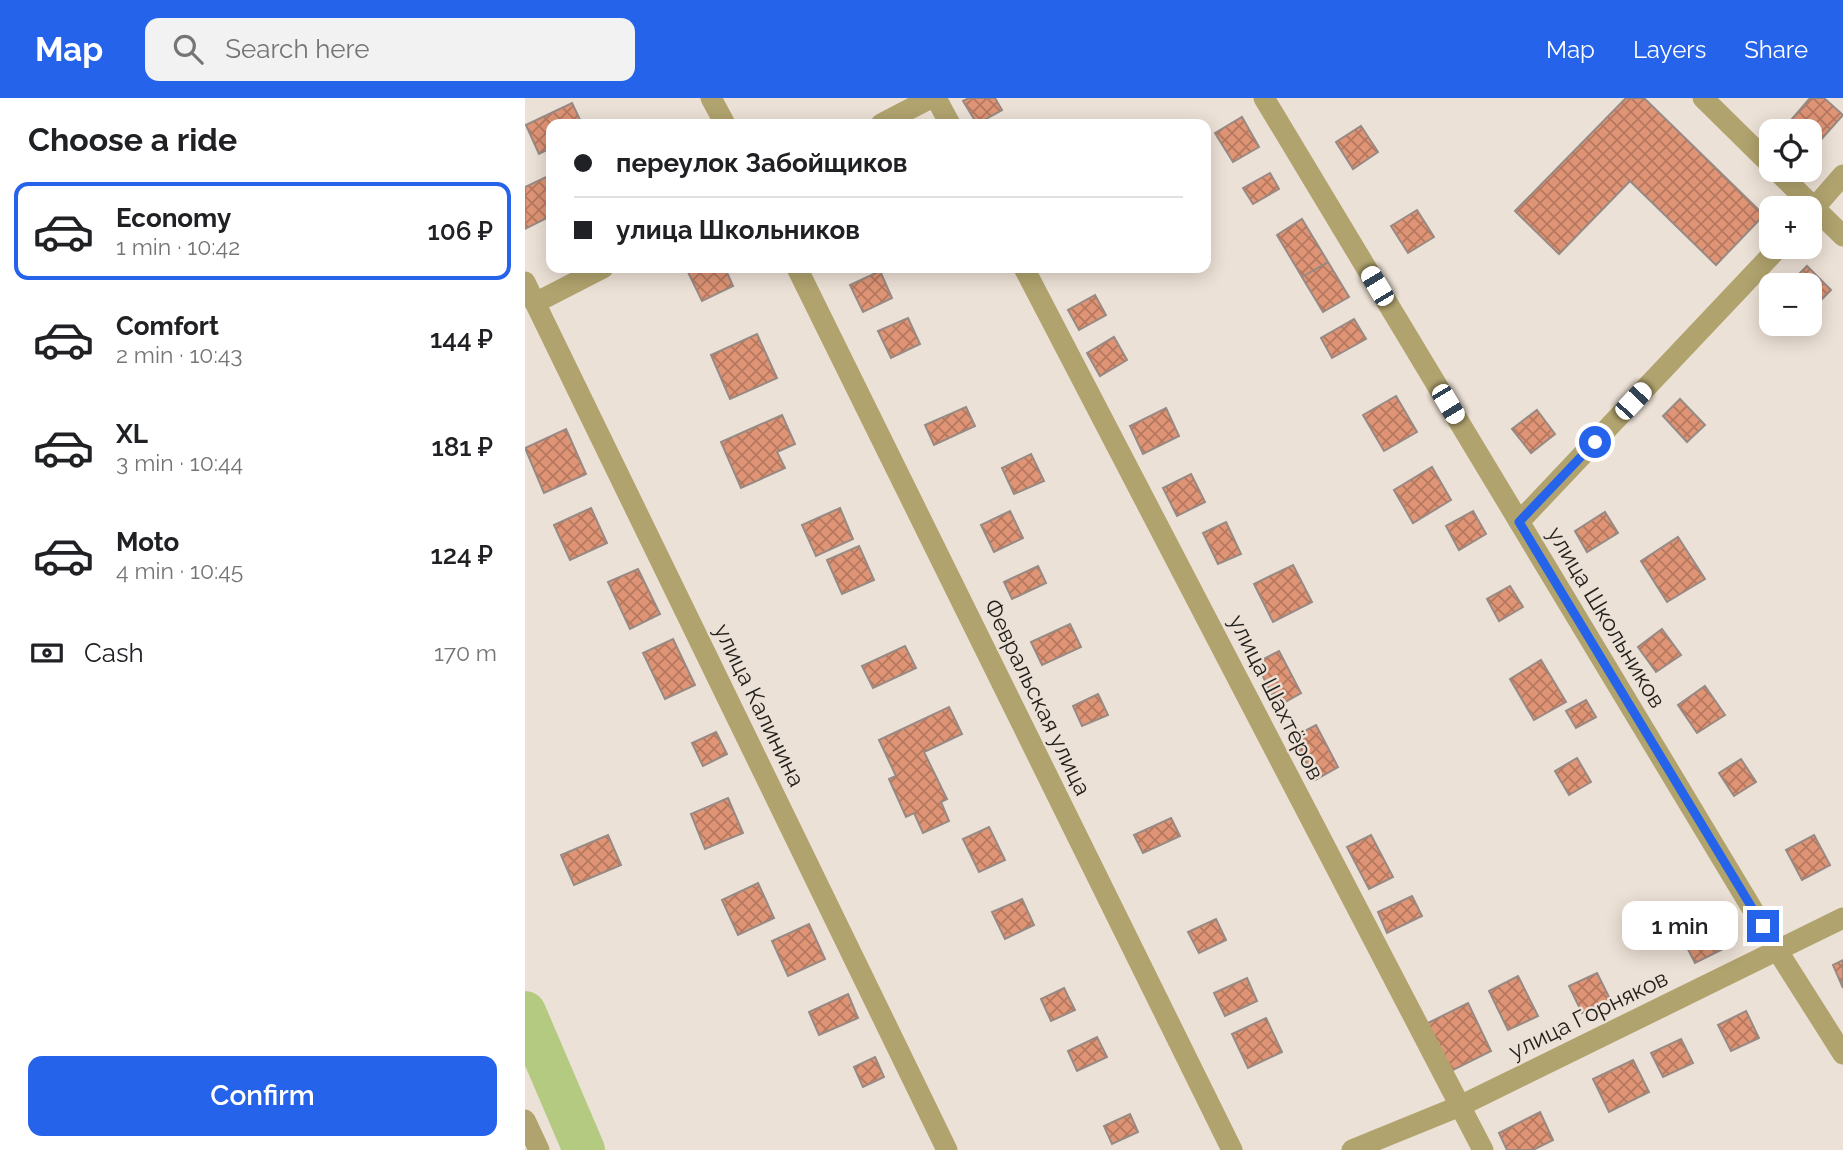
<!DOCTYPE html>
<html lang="en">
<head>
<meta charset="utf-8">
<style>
	:root { --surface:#fff; --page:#f2f2f2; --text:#202124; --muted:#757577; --line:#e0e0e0; --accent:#2563eb }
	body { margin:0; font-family:Raleway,sans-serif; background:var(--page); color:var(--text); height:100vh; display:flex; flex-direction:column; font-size:26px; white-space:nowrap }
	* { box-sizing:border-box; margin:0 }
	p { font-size:23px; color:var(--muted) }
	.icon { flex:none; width:38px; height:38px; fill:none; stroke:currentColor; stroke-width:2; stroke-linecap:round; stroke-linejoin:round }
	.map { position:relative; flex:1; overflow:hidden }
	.side { display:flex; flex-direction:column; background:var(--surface); width:525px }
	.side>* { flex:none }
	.banner { position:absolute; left:21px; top:21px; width:665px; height:154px; border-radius:14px; box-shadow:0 4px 18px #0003; display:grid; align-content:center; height:154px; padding:0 28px; background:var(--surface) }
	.controls { position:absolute; left:1234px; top:21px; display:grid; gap:14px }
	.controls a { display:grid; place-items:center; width:63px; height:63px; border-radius:14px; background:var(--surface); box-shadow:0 4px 18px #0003; font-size:35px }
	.end { position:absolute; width:32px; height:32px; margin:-16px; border:9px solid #2563eb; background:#fff; box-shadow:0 0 0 4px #fff }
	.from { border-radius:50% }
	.bubble { position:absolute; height:49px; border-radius:14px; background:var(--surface); box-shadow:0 4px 18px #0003; font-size:23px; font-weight:600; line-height:49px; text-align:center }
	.car { position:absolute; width:21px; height:42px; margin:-21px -10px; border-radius:9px; box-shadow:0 0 5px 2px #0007; background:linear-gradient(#fff 24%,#345 0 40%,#fff 0 76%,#345 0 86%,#fff 0) }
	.banner b { display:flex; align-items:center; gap:24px; height:66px; font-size:26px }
	.banner b+b { border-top:2px solid var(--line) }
	.banner i { width:18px; height:18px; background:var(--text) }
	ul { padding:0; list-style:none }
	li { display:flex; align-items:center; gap:21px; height:98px; margin:0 14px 10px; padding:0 14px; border:4px solid transparent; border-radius:14px }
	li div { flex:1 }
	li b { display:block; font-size:26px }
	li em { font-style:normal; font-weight:600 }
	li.active { border-color:var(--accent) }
	li>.icon { width:63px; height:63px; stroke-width:1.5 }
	h2 { padding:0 28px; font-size:32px; line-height:84px }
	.pay { display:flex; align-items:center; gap:18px; height:77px; padding:0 28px; font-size:26px }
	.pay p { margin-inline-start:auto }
	.primary-button { display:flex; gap:14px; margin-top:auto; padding:14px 28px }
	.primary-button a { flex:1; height:80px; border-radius:14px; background:var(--accent); color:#fff; font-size:28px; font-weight:600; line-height:80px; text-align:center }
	header { display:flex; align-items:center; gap:42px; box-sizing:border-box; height:98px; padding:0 35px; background:var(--accent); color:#fff }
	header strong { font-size:33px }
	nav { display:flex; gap:38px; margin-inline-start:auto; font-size:24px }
	.search { width:490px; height:63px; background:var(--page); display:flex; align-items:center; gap:18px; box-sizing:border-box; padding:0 24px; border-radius:14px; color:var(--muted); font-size:26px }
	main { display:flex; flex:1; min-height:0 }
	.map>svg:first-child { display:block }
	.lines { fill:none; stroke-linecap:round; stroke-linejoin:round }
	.river { stroke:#b3ca80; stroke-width:42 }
	.building { fill:url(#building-cross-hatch); stroke:#978983; stroke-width:2 }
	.minor { stroke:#b0a36e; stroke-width:21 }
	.route { stroke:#2563eb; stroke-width:9 }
	.labels { text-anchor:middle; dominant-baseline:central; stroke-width:5; stroke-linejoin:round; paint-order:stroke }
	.street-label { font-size:23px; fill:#24201c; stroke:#ece1d6 }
</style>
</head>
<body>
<header>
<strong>Map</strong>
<div class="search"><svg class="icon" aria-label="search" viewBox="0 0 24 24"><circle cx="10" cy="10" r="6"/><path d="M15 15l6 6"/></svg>Search here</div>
<nav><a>Map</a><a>Layers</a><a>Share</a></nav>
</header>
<main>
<section class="side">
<h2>Choose a ride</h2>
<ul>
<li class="active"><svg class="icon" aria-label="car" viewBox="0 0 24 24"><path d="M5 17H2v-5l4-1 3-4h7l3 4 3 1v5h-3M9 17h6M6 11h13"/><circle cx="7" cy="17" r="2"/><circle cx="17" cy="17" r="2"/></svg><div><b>Economy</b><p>1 min · 10:42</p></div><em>106 ₽</em></li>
<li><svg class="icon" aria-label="car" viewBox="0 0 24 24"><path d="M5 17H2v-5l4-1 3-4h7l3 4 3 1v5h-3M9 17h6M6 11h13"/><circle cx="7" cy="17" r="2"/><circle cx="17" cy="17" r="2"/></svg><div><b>Comfort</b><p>2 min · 10:43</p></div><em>144 ₽</em></li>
<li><svg class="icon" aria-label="car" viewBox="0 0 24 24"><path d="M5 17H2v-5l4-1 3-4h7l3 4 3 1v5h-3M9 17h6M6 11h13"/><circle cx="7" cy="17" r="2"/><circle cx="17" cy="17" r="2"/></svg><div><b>XL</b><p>3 min · 10:44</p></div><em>181 ₽</em></li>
<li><svg class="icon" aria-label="car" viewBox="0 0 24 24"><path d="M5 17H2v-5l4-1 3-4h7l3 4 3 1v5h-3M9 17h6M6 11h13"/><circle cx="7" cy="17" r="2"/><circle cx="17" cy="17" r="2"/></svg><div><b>Moto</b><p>4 min · 10:45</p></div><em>124 ₽</em></li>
</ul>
<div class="pay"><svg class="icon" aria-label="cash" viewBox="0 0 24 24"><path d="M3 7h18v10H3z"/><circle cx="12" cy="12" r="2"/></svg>Cash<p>170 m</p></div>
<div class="primary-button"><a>Confirm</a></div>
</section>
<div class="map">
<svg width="1318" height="1052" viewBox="0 0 1318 1052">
	<defs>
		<pattern id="building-cross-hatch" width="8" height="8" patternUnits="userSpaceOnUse" patternTransform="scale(1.75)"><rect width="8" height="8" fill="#df9475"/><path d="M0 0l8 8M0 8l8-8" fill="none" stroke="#b5785f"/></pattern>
	</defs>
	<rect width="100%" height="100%" fill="#ece1d6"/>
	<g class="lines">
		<path class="river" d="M0,914L59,1052"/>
	</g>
	<path class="building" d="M444,0H470L477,12L452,26L438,3Z
		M1101,0H1119L1239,117L1191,167L1105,83L1034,156L990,113Z
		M1285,0H1299L1318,17L1294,44L1284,36V33H1281L1267,21Z
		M47,5L57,26H26V50L14,56L1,27Z
		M717,19L734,49L708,64L690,35Z
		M836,28L853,54L828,71L811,44Z
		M745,75L754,91L728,106L718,90Z
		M21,79L26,91V118L0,131V89Z
		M892,112L909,139L883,155L866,128Z
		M777,121L803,164L777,179L752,137Z
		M803,164L824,199L798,214L777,179Z
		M1282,168L1306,192L1284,214V187H1263Z
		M161,170H200L208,188L177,203Z
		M355,173L367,200L338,214L325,187Z
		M570,197L581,217L554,232L543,212Z
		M383,220L395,246L366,260L353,233Z
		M829,221L841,241L807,260L796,240Z
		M232,236L252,280L205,301L186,257Z
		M589,239L602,262L575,278L562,255Z
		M871,298L892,334L859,353L838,317Z
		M1155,301L1180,327L1162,344L1138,318Z
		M441,309L450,328L409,347L400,327Z
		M641,310L654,338L618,356L605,328Z
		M1012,312L1030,336L1006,355L987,331Z
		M257,317L270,346L252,354L260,370L216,390L196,344Z
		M41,331L61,376L19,395L0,350Z
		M506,356L519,383L489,396L477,370Z
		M907,369L926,402L888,425L869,392Z
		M666,376L680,404L652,418L638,390Z
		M66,410L82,445L45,462L29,427Z
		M315,410L328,441L291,458L277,427Z
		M485,413L498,440L469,454L456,427Z
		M948,413L961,436L934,452L921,428Z
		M1080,414L1093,435L1062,454L1050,433Z
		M701,424L716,456L693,466L678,435Z
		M1153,439L1180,481L1142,504L1116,463Z
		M334,448L349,482L317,496L302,462Z
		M768,467L787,504L748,524L729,486Z
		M513,468L521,485L487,501L479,484Z
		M113,471L135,516L105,531L83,484Z
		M985,488L998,509L974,523L962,501Z
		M545,526L556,549L517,567L506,544Z
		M1137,531L1156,557L1131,574L1113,549Z
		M148,541L170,587L140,601L118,555Z
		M380,548L391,570L348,590L337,568Z
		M754,553L776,595L753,608L731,565Z
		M1016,562L1041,604L1009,622L985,581Z
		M1180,588L1200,617L1172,635L1153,607Z
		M573,596L583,617L557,628L548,608Z
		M1061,602L1071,619L1051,630L1041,613Z
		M424,609L437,636L399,654L422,701L416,704L424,723L398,735L389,715L381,719L364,681L371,678L354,642Z
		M791,627L813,669L790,682L768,639Z
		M191,634L202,656L178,668L167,645Z
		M1052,660L1066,684L1044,697L1030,673Z
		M1216,661L1231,684L1209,698L1194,675Z
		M203,700L218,735L180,751L166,716Z
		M646,720L655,738L618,755L609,737Z
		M464,729L480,762L454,774L438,741Z
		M83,737L96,767L49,787L36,757Z
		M846,737L868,779L844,791L822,749Z
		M1289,737L1305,767L1277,782L1261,752Z
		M233,785L249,820L213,837L197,802Z
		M887,798L897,818L862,835L853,814Z
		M497,801L509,827L480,841L467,814Z
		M1193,812L1210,845L1170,865L1153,832Z
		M691,821L701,842L674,855L663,834Z
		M284,826L300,861L263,878L247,843Z
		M1318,862V890L1308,867Z
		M1072,875L1085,901L1057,915L1044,888Z
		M993,878L1013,918L983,932L964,893Z
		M722,880L732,903L700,918L689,895Z
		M539,890L550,912L526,923L516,901Z
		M323,896L333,920L294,937L284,914Z
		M943,905L966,953L924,974L901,926Z
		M1221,913L1234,940L1206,953L1193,927Z
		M741,920L757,954L723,970L707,936Z
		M572,939L582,959L552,973L543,953Z
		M1156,941L1168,965L1138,979L1126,955Z
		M350,959L359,979L338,989L329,969Z
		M1108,962L1124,994L1084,1014L1068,981Z
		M1015,1014L1028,1042L1008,1052H982L974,1035Z
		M605,1016L613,1034L587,1046L579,1028Z"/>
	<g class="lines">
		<path class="minor" d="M186,0L200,26
			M411,0L425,26
			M739,0L1252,852L1318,956
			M1178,0L1246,67
			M356,26L406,0
			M1251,72L1318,138
			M1284,116L1318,77
			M272,170L707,1052
			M499,170L958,1052
			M0,184L422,1052
			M10,205L78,170
			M994,424L1254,149
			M0,1022L14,1052
			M827,1052L935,1008L1318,820"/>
	</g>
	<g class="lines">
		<path class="route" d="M1070,344L994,424L1238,828"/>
	</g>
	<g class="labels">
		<g class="street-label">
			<text transform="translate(1082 519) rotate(59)">улица Школьников</text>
			<text transform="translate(513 599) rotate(64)">Февральская улица</text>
			<text transform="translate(752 599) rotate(63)">улица Шахтёров</text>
			<text transform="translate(235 607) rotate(64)">улица Калинина</text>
			<text transform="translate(1063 916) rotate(-26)">улица Горняков</text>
		</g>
	</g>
</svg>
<div class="controls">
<a><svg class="icon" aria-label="locate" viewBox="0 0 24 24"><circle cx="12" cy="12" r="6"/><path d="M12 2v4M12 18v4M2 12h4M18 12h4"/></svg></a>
<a>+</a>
<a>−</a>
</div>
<i class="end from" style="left:1070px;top:344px"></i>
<i class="end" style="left:1238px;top:828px"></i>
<div class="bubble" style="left:1097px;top:803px;width:116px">1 min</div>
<i class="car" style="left:852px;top:188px;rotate:329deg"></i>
<i class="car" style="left:1108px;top:303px;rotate:43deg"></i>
<i class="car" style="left:923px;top:306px;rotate:149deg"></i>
<div class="banner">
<b><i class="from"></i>переулок Забойщиков</b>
<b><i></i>улица Школьников</b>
</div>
</div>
</main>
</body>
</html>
